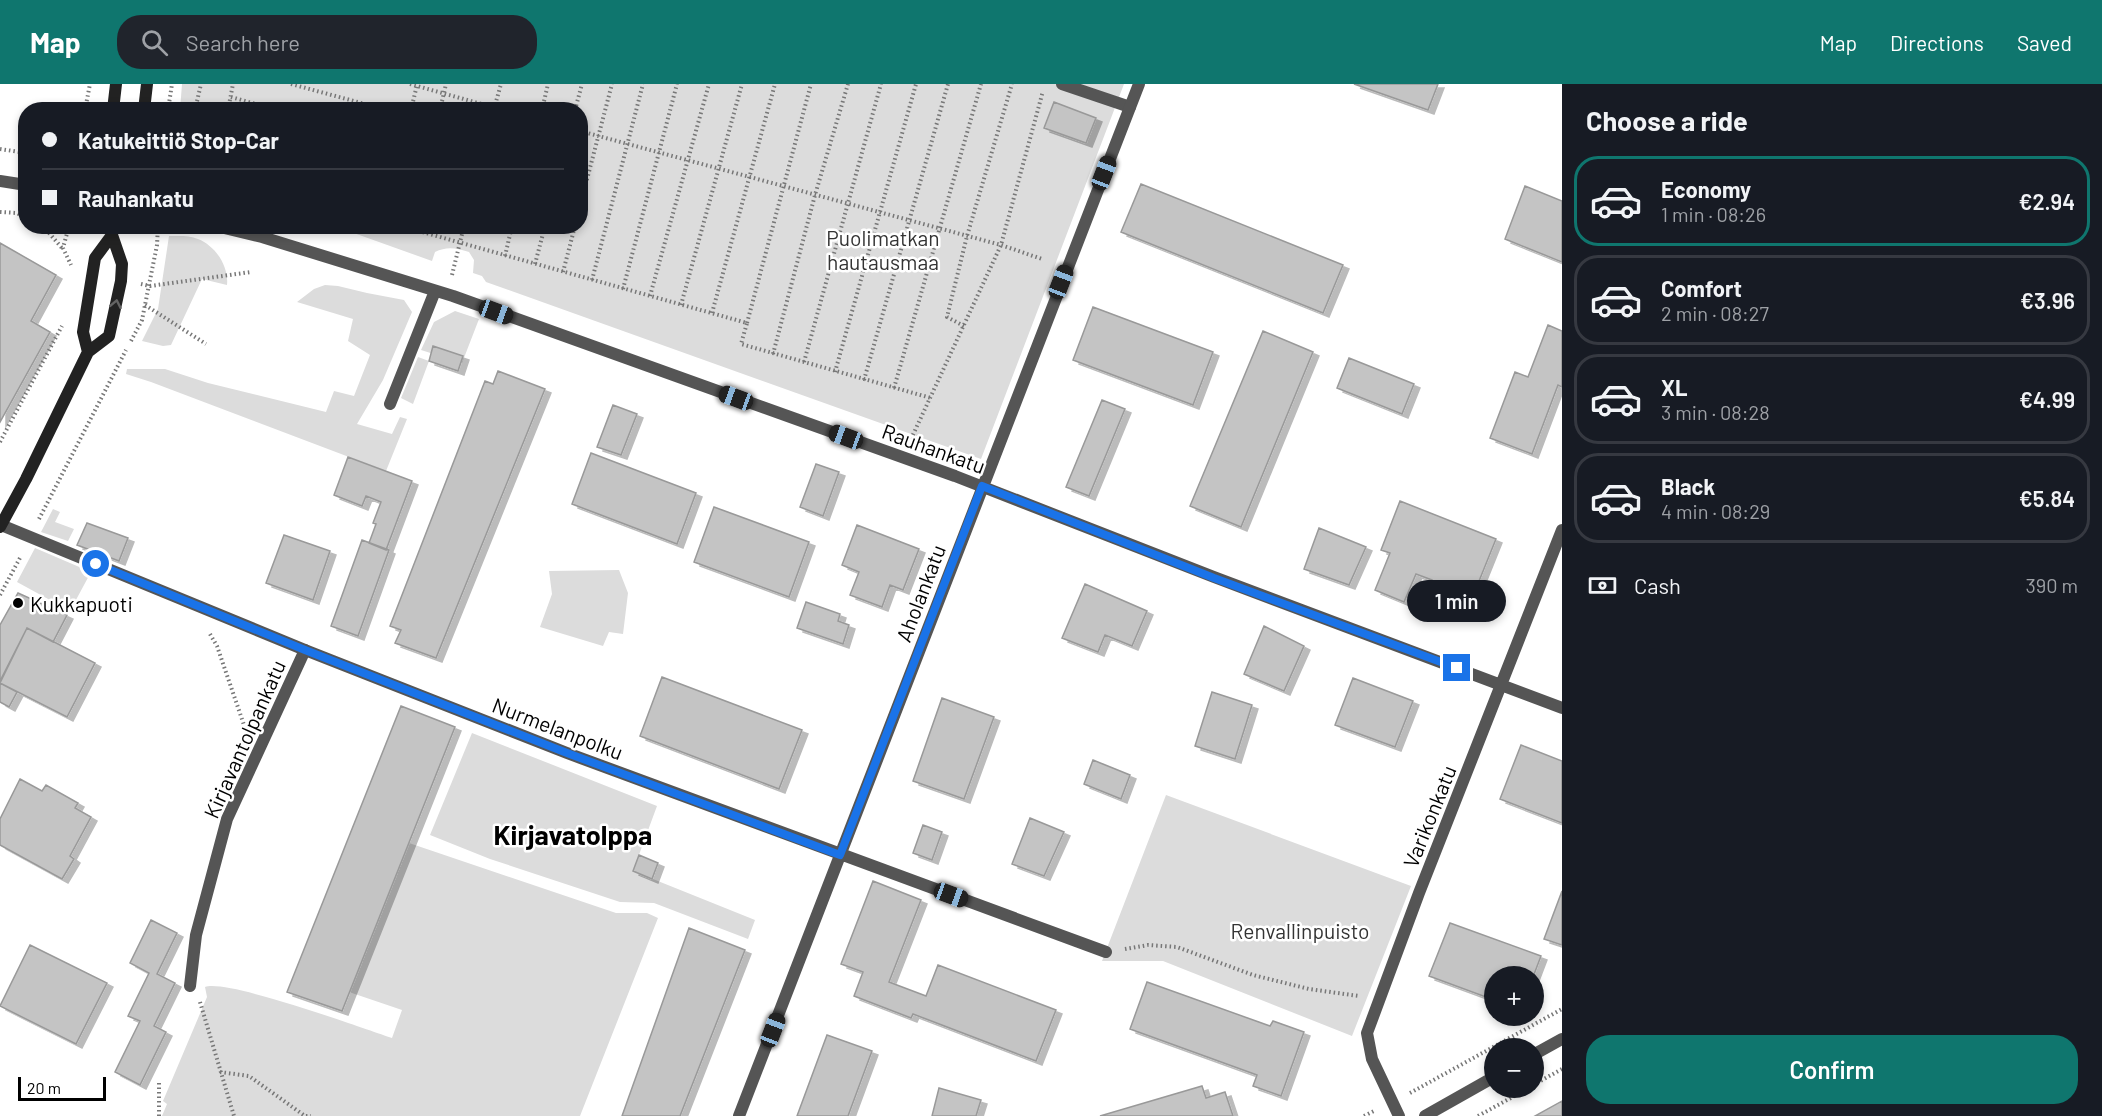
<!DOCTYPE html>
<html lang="en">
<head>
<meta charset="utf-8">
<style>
	:root { --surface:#171b24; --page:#20242c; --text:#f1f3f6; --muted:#9ea1a6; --line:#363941; --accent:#0f766e }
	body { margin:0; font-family:Barlow,sans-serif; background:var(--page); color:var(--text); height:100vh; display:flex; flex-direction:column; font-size:22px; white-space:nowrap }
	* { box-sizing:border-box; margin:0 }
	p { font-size:20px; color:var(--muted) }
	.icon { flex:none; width:33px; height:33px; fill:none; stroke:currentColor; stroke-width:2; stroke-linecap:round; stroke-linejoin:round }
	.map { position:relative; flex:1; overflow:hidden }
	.details { display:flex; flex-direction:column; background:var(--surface); width:540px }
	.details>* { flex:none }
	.guide { position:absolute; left:18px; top:18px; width:570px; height:132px; border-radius:24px; box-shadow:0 3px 9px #0003; display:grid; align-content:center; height:132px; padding:0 24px; background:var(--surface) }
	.tools { position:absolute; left:1484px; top:882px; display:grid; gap:12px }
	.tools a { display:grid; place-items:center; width:60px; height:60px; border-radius:50%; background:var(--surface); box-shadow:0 3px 9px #0003; font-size:30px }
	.scale { position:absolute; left:18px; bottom:15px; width:88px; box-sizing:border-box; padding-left:6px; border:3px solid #000; border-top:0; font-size:16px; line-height:21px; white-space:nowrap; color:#000; -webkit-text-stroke:4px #fff; paint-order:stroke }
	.end { position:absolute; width:27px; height:27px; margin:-14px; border:8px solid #1a73e8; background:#fff; box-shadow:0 0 0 3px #fff }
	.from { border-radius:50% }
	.bubble { position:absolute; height:42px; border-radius:21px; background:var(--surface); box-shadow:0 3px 9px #0003; font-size:20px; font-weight:600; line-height:42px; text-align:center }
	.car { position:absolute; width:18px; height:36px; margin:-18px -9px; border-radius:8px; box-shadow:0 0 4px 2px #0007; background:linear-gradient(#222 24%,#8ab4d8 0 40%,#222 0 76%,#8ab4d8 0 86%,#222 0) }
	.guide b { display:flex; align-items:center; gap:21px; height:57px; font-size:22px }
	.guide b+b { border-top:2px solid var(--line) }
	.guide i { width:15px; height:15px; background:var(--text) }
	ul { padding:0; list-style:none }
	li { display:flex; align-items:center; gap:18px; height:90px; margin:0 12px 9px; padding:0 12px; border:3px solid var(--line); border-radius:24px }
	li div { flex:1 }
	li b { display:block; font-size:22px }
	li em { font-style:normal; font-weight:600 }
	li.active { border-color:var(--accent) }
	li>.icon { width:54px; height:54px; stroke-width:1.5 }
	h2 { padding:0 24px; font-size:27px; line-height:72px }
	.pay { display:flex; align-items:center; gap:15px; height:66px; padding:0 24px; font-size:22px }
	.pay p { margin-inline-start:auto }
	.button { display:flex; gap:12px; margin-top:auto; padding:12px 24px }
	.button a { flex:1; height:69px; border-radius:24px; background:var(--accent); color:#fff; font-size:24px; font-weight:600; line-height:69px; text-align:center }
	header { display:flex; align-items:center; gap:36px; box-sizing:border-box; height:84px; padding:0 30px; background:var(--accent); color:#fff }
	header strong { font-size:28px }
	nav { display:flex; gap:33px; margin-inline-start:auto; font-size:21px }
	.search { width:420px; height:54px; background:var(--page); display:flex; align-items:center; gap:15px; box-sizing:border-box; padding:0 21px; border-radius:24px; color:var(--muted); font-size:22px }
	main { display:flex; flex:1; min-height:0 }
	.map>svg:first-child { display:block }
	.green { fill:#dcdcdc }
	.building { fill:#c4c4c4; stroke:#999; stroke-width:1.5; filter:url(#shadow) }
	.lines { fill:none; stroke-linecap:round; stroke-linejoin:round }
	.path { stroke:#777; stroke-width:4; stroke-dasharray:1.5 3; stroke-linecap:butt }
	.service { stroke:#555; stroke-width:12 }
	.minor { stroke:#555; stroke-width:12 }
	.tertiary { stroke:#555; stroke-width:12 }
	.secondary { stroke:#222; stroke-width:12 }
	.oneway { stroke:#646464 }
	.route { stroke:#1a73e8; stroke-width:8 }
	.poi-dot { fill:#000; stroke:#fff; stroke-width:2 }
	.labels { text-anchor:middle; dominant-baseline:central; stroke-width:5; stroke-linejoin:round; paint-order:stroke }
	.park-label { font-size:21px; fill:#333; stroke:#fff }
	.street-label { font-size:21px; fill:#000; stroke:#fff }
	.poi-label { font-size:21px; fill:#000; stroke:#fff; text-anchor:start }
	.district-label { font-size:27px; font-weight:bold; fill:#000; stroke:#fff }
</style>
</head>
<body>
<header>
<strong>Map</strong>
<div class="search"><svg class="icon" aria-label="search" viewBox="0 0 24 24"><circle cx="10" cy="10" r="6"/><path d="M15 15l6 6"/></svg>Search here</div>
<nav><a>Map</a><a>Directions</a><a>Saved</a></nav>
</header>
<main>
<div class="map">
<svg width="1562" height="1032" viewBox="0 0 1562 1032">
	<defs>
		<filter id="shadow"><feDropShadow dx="6" dy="4" stdDeviation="0" flood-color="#0004"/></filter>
	</defs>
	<rect width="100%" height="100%" fill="#fff"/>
	<path class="green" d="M182,0H1124L981,375L486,198L482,192L473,189L474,176L469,168C456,164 447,162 435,168L432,177L337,143L580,142V26H180Z
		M169,152C178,152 189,151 198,155C216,162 229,183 227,201L202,195L171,261L163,262L142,257L158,225Z
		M325,201L338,202L367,209L404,216L412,228L383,296L357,340L392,350L400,333L407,335L386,387L151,298L126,290L127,285H165L208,299L326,328L334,307L354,312L370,271L348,257L353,235L297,218L314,205Z
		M455,227L479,235L462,279L421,266L434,238Z
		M418,273L429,277L413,320L401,314Z
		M53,425L60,428L55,438L74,445L68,457L41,448Z
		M35,464L91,488L70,527L17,498Z
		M619,486L628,509L623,550L609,548L603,562L540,543L552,510L549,487Z
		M472,649L657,722L633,787L755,836L748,855L654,819L620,818L490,775L430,751Z
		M1166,711L1411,802L1352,952L1163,877H1102Z
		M409,759L616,829H647L658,834L580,1032H162L167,1020L163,1017L207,913L205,903C228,895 362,944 392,954L402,926L349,908Z"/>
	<path class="building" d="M1354,0H1438L1428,26Z
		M1054,18L1096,34L1086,59L1044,44Z
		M1141,100L1343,181L1323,229L1121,148Z
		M1525,102L1562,117V178L1505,155Z
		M0,159L56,191L31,237L50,248L0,338Z
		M1093,223L1213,268L1193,321L1073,276Z
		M1548,241L1562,247V303L1558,301L1532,370L1490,354L1515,288L1528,293Z
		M1263,247L1313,268L1241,443L1190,422Z
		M433,262L463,272L458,287L429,277Z
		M1349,274L1414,300L1402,330L1337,304Z
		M498,287L545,305L436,574L395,559L401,546L390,542L485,297L493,300Z
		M1102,316L1125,325L1089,412L1066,403Z
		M613,321L637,330L621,371L597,363Z
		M591,369L696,409L677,460L572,420Z
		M348,373L412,397L386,466L369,459L376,440L373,439L381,418L366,412L362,422L334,411Z
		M816,380L839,388L823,432L800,423Z
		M1400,417L1496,455L1475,507L1459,500L1447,529L1423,519L1432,496L1416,490L1404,518L1375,506L1390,469L1381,466Z
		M714,423L809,458L789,513L694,478Z
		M87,439L128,454L119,477L77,461Z
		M857,441L919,465L903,506L890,501L882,523L850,511L859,488L842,481Z
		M1319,444L1366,463L1349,501L1304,485Z
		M284,451L330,467L313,516L266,499Z
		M362,456L389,466L358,552L331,542Z
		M1085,500L1147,527L1132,562L1105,551L1098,568L1062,554Z
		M18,509L67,531L53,558L27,544L0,597V541Z
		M806,518L840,530L838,537L849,541L843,560L797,544Z
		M1264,542L1304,562L1284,607L1244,590Z
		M27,544L95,579L67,633L0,599Z
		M662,593L802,646L779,705L640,652Z
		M1353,594L1413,617L1395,663L1335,641Z
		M0,599L17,608L9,623L0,618Z
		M1212,608L1252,621L1235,675L1195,662Z
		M942,614L994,633L964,715L913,697Z
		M401,622L455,643L342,927L287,908Z
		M1521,661L1562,677V739L1500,715Z
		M1093,676L1130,691L1121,715L1084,700Z
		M20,695L42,707L46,701L78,719L75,724L91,733L70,772L74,775L62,795L0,761V735Z
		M1030,734L1064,748L1044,792L1012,780Z
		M923,741L942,748L932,776L913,769Z
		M639,771L658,779L652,795L633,787Z
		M873,797L921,816L889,898L926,912L938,881L1056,926L1036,977L913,930L911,934L854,912L863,888L841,880Z
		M1562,807V861L1544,855Z
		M151,836L177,849L157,890L175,899L154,942L166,948L140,1001L115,988L140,937L128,932L149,889L130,879Z
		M1450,839L1541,872L1533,893L1494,892V916L1429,892Z
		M689,844L745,866L680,1032H622Z
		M30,861L107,899L76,960L0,922Z
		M1147,898L1270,942L1273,937L1304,948L1281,1012L1253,1002L1257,991L1130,945Z
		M827,951L872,967L848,1032H797Z
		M1202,1002L1206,1014L1225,1008L1233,1032H1100Z
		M939,1004L981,1016L976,1032H932Z
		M1562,1017V1032H1535Z"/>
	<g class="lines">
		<path class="path" d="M291,0L387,26
			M410,0L503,26
			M231,13L277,26
			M494,25L501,0
			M85,26L90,0
			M168,26L172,0
			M195,26L201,0
			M228,26L233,0
			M411,26L417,1
			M440,26L446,0
			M542,26L548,0
			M575,26L582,0
			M580,47L1001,161L1042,175
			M0,65L26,69
			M580,122L612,0
			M0,128L17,129L26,134
			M43,142L62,164
			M69,142L63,164L71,181
			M401,142L747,239L741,260L931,314
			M505,172L512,142
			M535,180L545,142
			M563,188L575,142
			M452,191L464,142
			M592,196L643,0
			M141,200L150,202L251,188
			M623,205L677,0
			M650,212L709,0
			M145,221L206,260
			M681,221L742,0
			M712,229L775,0
			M747,239L811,0
			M964,242L947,233L967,152L1012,0
			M131,257L142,236L157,161L158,142
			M773,270L815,111L848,0
			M804,278L881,0
			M835,288L916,0
			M864,296L948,0
			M894,304L981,0
			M911,355L1001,161L1043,7
			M0,358L62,242
			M39,435L126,266
			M0,511L21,472
			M210,550L217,562L246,647
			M1125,865L1148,861L1177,863L1253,891L1309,905L1359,912
			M200,918L234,1032
			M220,988L249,992L305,1032H311
			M1533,1001L1562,985
			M1410,1009L1562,925
			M159,1032V996
			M1364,1032L1374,1027
			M1478,1032L1529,1004"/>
		<path class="service" d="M1062,0L1130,23
			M1,441L305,566"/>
		<path class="minor" d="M0,97L26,101
			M216,142L262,153L453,212L955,392L1214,493L1562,624
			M390,320L435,207
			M190,902L196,851L227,735L305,566L567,669L1106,868
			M739,1032L1139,0
			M1399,1032L1372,975L1367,949L1419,809L1562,446"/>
		<path class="tertiary" d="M1533,971L1562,955
			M1425,1032L1494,993"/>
		<path class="secondary" d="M113,26L116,0
			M144,26L147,0
			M88,268L83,248L95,174L112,151
			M0,443L26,395L88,268L109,252L121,197L122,180L112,151L113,142"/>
	</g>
	<defs><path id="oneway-chevron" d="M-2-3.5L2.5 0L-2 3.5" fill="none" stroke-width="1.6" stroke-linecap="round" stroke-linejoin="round" transform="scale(1.5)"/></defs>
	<use class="oneway" href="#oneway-chevron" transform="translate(116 220) rotate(-79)"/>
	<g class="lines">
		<path class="route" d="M96,480L305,566L567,669L840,771L982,402L1214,494L1457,584"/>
	</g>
	<circle class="poi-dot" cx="18" cy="519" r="6"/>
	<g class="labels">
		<g class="park-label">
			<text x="883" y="153">Puolimatkan<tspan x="883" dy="24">hautausmaa</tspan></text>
			<text x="1300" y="846">Renvallinpuisto</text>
		</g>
		<g class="street-label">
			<text transform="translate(934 364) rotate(20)">Rauhankatu</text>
			<text transform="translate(920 509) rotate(-69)">Aholankatu</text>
			<text transform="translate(558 644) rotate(21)">Nurmelanpolku</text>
			<text transform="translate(244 655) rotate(-66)">Kirjavantolpankatu</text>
			<text transform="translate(1429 732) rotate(-68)">Varikonkatu</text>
		</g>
		<g class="poi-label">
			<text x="30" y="519">Kukkapuoti</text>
		</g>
		<g class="district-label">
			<text x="573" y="750">Kirjavatolppa</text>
		</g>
	</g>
</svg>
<div class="tools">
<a>+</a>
<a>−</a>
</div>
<div class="scale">20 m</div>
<i class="end from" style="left:96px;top:480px"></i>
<i class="end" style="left:1457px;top:584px"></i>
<div class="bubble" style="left:1407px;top:496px;width:99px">1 min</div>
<i class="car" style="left:1104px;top:89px;rotate:21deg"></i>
<i class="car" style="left:1061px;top:198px;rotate:21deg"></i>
<i class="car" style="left:496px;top:228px;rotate:110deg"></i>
<i class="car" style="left:736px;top:314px;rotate:290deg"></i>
<i class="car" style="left:846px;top:353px;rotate:290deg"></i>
<i class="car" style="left:951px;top:811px;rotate:110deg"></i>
<i class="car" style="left:773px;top:946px;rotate:21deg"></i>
<div class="guide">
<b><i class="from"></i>Katukeittiö Stop-Car</b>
<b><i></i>Rauhankatu</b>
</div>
</div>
<section class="details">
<h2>Choose a ride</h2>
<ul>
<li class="active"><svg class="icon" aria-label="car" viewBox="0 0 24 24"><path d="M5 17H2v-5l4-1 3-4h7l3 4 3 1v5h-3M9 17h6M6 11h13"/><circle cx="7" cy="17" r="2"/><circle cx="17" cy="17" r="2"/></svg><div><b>Economy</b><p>1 min · 08:26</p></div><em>€2.94</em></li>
<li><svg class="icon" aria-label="car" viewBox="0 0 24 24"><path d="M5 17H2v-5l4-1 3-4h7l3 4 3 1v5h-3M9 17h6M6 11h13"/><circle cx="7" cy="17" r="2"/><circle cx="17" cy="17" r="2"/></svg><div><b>Comfort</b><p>2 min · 08:27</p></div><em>€3.96</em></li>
<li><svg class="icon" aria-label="car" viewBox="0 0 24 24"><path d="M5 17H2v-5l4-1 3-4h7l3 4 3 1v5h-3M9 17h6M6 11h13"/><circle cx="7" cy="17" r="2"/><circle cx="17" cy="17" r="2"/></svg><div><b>XL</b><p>3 min · 08:28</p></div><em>€4.99</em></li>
<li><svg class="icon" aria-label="car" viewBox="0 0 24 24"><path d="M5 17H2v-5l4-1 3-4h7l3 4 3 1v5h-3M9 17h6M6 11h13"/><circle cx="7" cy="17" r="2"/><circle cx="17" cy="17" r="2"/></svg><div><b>Black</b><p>4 min · 08:29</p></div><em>€5.84</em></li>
</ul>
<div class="pay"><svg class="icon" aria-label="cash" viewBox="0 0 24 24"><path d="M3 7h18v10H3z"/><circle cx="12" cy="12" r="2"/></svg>Cash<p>390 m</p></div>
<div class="button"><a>Confirm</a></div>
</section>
</main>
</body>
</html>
